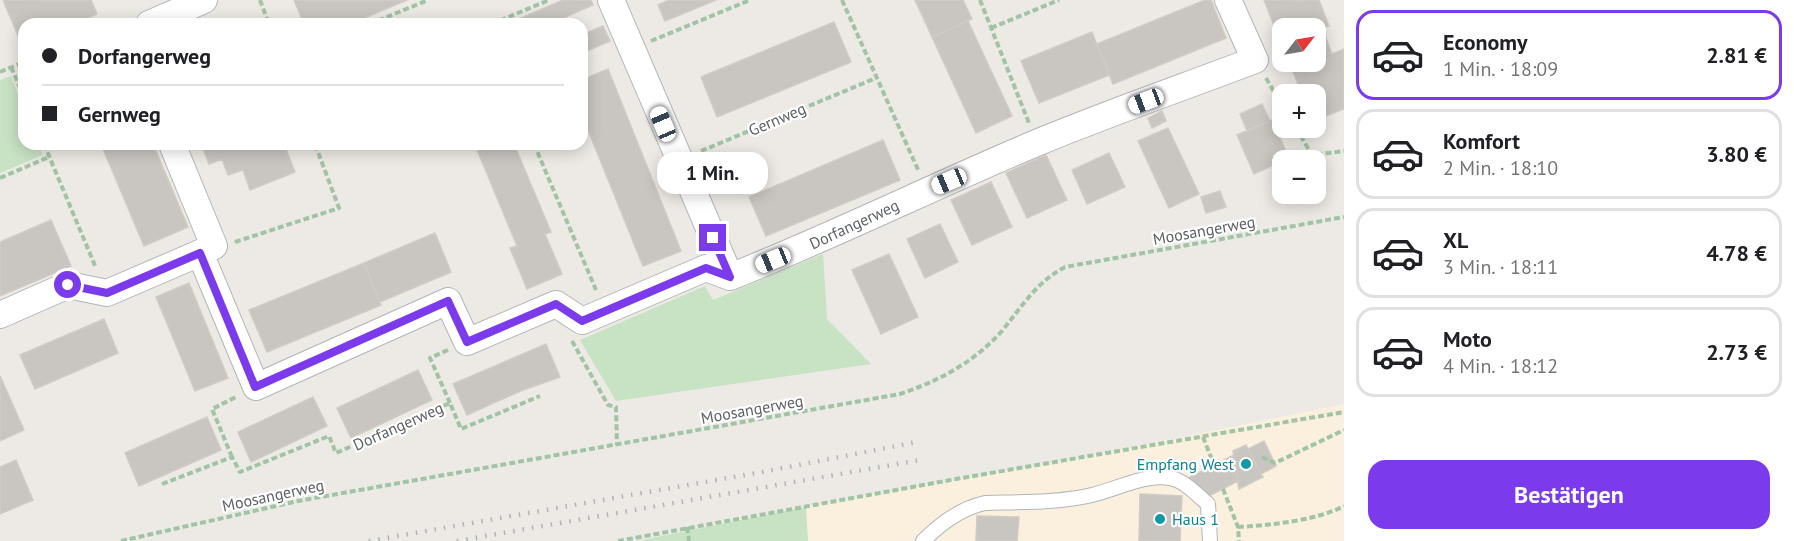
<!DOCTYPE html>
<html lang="de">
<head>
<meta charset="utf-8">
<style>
	:root { --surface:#fff; --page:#f2f2f2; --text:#202124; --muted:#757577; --line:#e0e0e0; --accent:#7c3aed }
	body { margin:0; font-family:"PT Sans",sans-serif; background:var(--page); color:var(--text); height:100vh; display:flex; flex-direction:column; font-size:22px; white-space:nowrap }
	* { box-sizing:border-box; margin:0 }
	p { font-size:20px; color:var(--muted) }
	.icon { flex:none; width:33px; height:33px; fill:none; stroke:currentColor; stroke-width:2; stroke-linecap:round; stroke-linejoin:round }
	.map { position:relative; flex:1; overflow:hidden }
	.panel { display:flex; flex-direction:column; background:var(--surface); width:450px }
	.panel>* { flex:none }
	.banner { position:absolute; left:18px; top:18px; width:570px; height:132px; border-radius:18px; box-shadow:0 3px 15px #0003; display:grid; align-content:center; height:132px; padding:0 24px; background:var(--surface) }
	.needle { width:39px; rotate:59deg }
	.buttons { position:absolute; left:1272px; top:18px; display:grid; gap:12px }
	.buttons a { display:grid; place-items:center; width:54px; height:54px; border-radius:12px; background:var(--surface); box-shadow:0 3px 15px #0003; font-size:30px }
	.end { position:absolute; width:27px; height:27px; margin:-14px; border:8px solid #7c3aed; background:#fff; box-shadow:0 0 0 3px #fff }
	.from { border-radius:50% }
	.bubble { position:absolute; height:42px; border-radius:18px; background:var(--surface); box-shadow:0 3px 15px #0003; font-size:20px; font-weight:800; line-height:42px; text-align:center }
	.car { position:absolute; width:18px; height:36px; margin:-18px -9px; border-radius:8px; box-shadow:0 0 4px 2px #0007; background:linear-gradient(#fff 24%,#345 0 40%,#fff 0 76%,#345 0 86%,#fff 0) }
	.banner b { display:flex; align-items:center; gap:21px; height:57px; font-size:22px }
	.banner b+b { border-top:2px solid var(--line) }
	.banner i { width:15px; height:15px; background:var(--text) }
	ul { padding:10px 0 0; list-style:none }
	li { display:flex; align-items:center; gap:18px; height:90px; margin:0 12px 9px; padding:0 12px; border:3px solid var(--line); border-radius:18px }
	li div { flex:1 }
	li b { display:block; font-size:22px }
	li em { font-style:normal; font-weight:800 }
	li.on { border-color:var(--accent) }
	li>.icon { width:54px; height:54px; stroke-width:1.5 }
	.button { display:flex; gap:12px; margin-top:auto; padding:12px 24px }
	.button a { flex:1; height:69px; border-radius:18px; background:var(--accent); color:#fff; font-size:24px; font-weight:800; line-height:69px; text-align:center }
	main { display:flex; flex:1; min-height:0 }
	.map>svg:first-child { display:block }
	.commercial { fill:#faf0dd }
	.green { fill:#c8e2c4 }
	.building { fill:#c9c5c1; stroke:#d1cbc4; stroke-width:1.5 }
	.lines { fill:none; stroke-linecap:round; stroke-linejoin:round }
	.service-casing { stroke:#b2b5b8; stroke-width:16 }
	.minor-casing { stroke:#b2b5b8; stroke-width:28 }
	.path { stroke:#a0c4a5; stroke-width:4; stroke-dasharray:6 3; stroke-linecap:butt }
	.service { stroke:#fff; stroke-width:14 }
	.minor { stroke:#fff; stroke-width:26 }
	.rail { stroke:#b1b2b2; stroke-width:4.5; stroke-dasharray:1.5 8; stroke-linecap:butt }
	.route { stroke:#7c3aed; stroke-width:8 }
	.culture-dot { fill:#0f9aa8; stroke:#fff; stroke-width:2 }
	.labels { text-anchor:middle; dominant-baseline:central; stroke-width:4.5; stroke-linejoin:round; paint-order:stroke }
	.street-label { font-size:16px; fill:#5d6164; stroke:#fff }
	.culture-label { font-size:16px; fill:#0d838f; stroke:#fff; text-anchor:end }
</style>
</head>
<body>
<main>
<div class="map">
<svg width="1344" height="541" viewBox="0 0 1344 541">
	<rect width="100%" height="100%" fill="#edeae5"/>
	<path class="commercial" d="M1344,404V541H808L806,507L1090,456Z"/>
	<path class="green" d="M11,76L24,109V144H38L43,155L0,173V80Z
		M823,254L827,319L871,364L616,401L580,340L705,286L713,300Z
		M806,507L808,541H637Z"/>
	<path class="building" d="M3,0H91L97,14L72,24H24V44L22,45Z
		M294,0H407L357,21V24H304Z
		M563,0H591L593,5L549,24H507Z
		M669,0H716L665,21L658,5Z
		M915,0H963L972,19L932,37Z
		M1205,0H1211L1226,38L1113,84L1097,44Z
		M1264,0H1319L1329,26L1322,28L1332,54L1344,49V109L1316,120V94H1302L1289,62H1316V28H1282V46Z
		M968,21L1012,116L976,133L932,37Z
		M834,22L851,62L717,117L701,77Z
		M603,26L610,41L582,53V35Z
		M1092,32L1109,75L1039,103L1021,61Z
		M608,69L681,251L643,266L582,115V80Z
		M1262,104L1270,121L1247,131L1240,114Z
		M1162,111L1166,121L1152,128L1148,118Z
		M1272,120L1289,158L1254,174L1237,135Z
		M1168,128L1199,194L1169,208L1138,141Z
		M883,140L900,180L766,236L749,197Z
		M101,144H153L188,227L144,246Z
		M201,144H284L295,172L250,190L243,170L228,175L222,159L209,164Z
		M467,144H514L551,232L545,234L562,274L527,289L510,248L517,246L475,145L468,148Z
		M1109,153L1125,187L1087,204L1072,170Z
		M1046,155L1067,200L1027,218L1006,173Z
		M991,182L1012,227L972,245L951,200Z
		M1220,191L1226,207L1206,213L1201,197Z
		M51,220L71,266L0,296V242Z
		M940,224L958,262L925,278L907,239Z
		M435,233L451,272L380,302L364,263Z
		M889,254L918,317L881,334L852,270Z
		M364,263L381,305L267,352L249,310Z
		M189,283L228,378L195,391L156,297Z
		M104,319L118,353L35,389L20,355Z
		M546,344L560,377L523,390L467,415L453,384Z
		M418,370L432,400L351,438L337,408Z
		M0,376L24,430L0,441Z
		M313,397L327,426L251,462L238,432Z
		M207,417L221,450L139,486L125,453Z
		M1264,441L1276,466L1261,474L1248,449Z
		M1246,445L1263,477L1239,489L1233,451Z
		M1234,455L1238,481L1199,501L1188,478Z
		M16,460L33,500L0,514V467Z
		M1140,494L1182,496L1180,541H1139Z
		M977,516L1019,517L1017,541H976Z"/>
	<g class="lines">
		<g class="service-casing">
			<path id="service" d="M923,541C940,524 962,508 985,503C1020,502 1058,503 1092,495C1117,489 1144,474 1170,478C1184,480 1197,495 1208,504L1210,541"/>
		</g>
		<g class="minor-casing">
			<path id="minor" d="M611,0L730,277
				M149,24L204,0
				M172,144L214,246L200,253
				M0,315L68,285L107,293L200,253L256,387L448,301L467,342L556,304L582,321L706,268L730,277C833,236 932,187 1034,144C1106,114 1181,88 1255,60L1228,0"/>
		</g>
		<path class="path" d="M260,0L269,24
			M842,0L919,172
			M980,0L1029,123
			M114,24L120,21L121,24
			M370,24L428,0
			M492,24L549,0
			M991,28L1059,0
			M651,41L750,0
			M11,67L24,97
			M0,72L24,62
			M1266,78L1282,106
			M1296,128L1312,155L1344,151
			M44,144L96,268
			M534,144L596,290
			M701,151L876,78
			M0,178L49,157
			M235,242L339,208L315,144
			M572,341L608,405L616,407L617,445
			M448,350L430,358L450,403
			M1203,437L1214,465
			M232,457L212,409L236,397
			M1262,457L1275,463L1344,430
			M162,484L232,457L240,472L329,436L336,453L450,403L461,429L540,396
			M1223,489L1238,527L1239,541
			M687,527L689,541
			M1238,527C1270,525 1315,521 1344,506
			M121,541L298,501L900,394C939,381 974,362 1001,332C1022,307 1035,283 1065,267L1344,217
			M618,541L956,479L1344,412"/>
		<use href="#service" class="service"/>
		<use href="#minor" class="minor"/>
		<path class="rail" d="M369,541L762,472L917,442
			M457,541L920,460"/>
	</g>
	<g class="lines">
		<path class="route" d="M68,285L107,293L200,253L255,387L448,301L467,342L556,304L582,321L706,268L730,277L713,238"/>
	</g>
	<g class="culture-dot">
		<circle cx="1246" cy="464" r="6"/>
		<circle cx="1160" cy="519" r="6"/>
	</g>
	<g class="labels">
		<g class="street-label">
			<text transform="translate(777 119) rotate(-23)">Gernweg</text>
			<text transform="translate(854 224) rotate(-25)">Dorfangerweg</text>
			<text transform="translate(1204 230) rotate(-10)">Moosangerweg</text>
			<text transform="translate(752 409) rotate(-10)">Moosangerweg</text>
			<text transform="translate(398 426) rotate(-24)">Dorfangerweg</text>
			<text transform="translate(273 495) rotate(-12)">Moosangerweg</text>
		</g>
		<g class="culture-label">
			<text x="1234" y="464">Empfang West</text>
			<text x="1172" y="519" text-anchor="start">Haus 1</text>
		</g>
	</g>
</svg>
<div class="buttons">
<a><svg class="needle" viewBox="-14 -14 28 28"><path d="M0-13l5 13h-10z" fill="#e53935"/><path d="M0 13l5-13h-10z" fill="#757577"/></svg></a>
<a>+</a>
<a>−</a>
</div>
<i class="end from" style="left:68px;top:285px"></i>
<i class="end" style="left:713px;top:238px"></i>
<div class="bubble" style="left:657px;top:152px;width:111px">1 Min.</div>
<i class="car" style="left:1146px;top:101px;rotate:249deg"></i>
<i class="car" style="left:663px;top:124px;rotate:337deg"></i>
<i class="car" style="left:949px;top:181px;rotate:247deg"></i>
<i class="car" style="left:773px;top:260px;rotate:248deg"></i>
<div class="banner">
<b><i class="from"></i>Dorfangerweg</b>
<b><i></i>Gernweg</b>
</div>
</div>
<section class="panel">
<ul>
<li class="on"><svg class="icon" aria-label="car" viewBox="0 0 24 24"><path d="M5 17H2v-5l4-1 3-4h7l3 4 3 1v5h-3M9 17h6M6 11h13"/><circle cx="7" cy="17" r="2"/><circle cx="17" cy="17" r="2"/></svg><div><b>Economy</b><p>1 Min. · 18:09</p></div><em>2.81 €</em></li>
<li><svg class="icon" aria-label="car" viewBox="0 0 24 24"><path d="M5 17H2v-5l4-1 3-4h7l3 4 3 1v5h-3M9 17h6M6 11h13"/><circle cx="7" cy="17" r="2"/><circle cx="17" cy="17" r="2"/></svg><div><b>Komfort</b><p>2 Min. · 18:10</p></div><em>3.80 €</em></li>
<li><svg class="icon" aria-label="car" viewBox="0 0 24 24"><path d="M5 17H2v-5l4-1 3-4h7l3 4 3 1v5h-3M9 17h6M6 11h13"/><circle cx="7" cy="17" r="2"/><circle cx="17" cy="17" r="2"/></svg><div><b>XL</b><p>3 Min. · 18:11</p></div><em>4.78 €</em></li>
<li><svg class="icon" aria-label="car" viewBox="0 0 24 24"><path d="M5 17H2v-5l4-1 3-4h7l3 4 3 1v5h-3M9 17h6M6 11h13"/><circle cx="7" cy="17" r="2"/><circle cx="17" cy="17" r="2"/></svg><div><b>Moto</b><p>4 Min. · 18:12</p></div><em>2.73 €</em></li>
</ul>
<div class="button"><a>Bestätigen</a></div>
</section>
</main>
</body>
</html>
